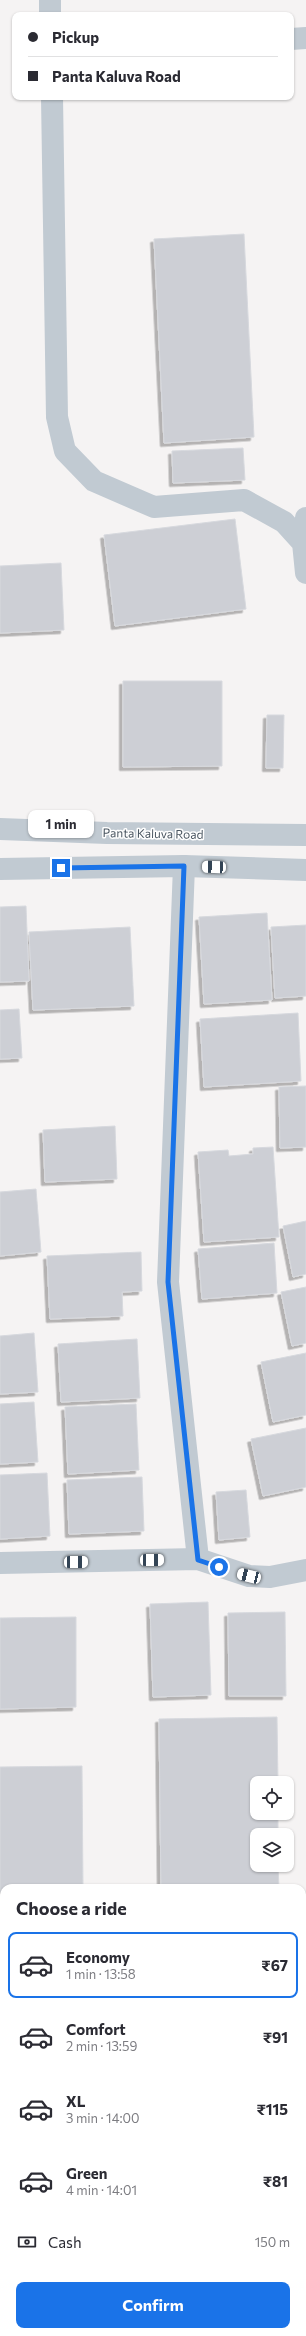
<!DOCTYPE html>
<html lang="en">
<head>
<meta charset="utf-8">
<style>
	:root { --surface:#fff; --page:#f2f2f3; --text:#2b2b33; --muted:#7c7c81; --line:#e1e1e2; --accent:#1a73e8 }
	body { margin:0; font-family:Commissioner,sans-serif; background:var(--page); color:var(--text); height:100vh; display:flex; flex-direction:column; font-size:15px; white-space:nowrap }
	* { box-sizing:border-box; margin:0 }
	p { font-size:13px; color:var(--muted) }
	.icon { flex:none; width:22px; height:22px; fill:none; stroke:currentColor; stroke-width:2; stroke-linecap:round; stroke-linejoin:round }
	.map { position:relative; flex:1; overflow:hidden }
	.drawer { position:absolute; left:0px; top:1884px; width:306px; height:452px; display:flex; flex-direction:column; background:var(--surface); border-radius:12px 12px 0 0; box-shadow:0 1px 3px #0004 }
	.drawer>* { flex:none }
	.banner { position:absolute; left:12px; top:12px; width:282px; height:88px; border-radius:8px; box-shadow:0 1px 3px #0004; display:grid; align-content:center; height:88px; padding:0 16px; background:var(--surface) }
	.fabs { position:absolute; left:250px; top:1776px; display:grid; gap:8px }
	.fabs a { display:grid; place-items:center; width:44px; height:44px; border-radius:8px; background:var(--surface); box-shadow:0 1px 3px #0004; font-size:20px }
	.end { position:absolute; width:18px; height:18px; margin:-9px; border:5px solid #1a73e8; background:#fff; box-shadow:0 0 0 2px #fff }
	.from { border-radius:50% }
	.bubble { position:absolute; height:28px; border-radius:8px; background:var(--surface); box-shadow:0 1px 3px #0004; font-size:13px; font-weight:700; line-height:28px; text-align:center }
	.car { position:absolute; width:12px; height:24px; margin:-12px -6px; border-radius:5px; box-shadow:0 0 3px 1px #0007; background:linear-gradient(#fff 24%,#345 0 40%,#fff 0 76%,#345 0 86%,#fff 0) }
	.banner b { display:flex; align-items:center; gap:14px; height:38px; font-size:15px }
	.banner b+b { border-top:1px solid var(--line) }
	.banner i { width:10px; height:10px; background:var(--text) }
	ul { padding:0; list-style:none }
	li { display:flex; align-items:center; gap:12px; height:66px; margin:0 8px 6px; padding:0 8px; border:2px solid transparent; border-radius:8px }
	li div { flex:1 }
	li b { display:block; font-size:15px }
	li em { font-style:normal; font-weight:700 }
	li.active { border-color:var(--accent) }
	li>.icon { width:36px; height:36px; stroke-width:1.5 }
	h2 { padding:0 16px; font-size:18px; line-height:48px }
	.pay { display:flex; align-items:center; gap:10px; height:44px; padding:0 16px; font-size:15px }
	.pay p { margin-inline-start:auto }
	.cta { display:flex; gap:8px; margin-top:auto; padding:8px 16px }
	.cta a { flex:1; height:46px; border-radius:8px; background:var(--accent); color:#fff; font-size:16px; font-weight:700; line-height:46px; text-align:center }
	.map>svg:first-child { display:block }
	.building { fill:#cdcfd5; stroke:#d7d9de; filter:url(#shadow) }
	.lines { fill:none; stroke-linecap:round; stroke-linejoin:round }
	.trunk-casing { stroke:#7690ad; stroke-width:24 }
	.service { stroke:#c1cad2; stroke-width:22 }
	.minor { stroke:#c1cad2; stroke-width:22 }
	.tertiary { stroke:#c1cad2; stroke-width:22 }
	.trunk { stroke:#9fb4c9; stroke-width:22 }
	.route { stroke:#1a73e8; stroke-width:5 }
	.labels { text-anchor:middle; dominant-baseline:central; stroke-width:3; stroke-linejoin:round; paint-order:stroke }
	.street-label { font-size:12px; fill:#4a5661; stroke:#fff }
</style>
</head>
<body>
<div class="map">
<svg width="306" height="2336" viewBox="0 0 306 2336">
	<defs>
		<filter id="shadow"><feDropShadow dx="-3.5" dy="3.5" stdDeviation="0" flood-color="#0004"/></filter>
	</defs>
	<rect width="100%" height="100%" fill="#f5f3f3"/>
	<path class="building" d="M244,234L254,437L164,443L154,239Z
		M243,448L245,480L173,483L172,451Z
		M235,519L246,609L115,626L104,535Z
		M61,563L64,630L0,633V566Z
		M123,681H222V766L123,767Z
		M267,715H284L283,768H266Z
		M26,906L29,981L0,982V907Z
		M267,913L272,1000L204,1004L199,917Z
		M306,925V996L275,998L271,927Z
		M130,927L134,1006L33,1010L29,932Z
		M19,1009L22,1058L0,1059V1010Z
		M298,1013L301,1081L204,1087L200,1019Z
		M306,1086V1147L280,1148L279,1087Z
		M115,1126L117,1179L45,1182L43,1130Z
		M273,1147L279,1237L204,1242L198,1152L228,1150L229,1156L253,1154V1148Z
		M36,1189L41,1252L0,1256V1192Z
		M306,1221V1274L293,1277L283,1226Z
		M274,1243L277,1293L202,1299L198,1249Z
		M141,1252L142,1291L122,1292L123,1316L50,1319L47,1256Z
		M306,1287V1343L292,1346L281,1292Z
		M34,1333L38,1392L0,1394V1336Z
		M137,1339L140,1398L61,1402L58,1344Z
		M306,1353V1415L273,1422L261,1362Z
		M34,1402L38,1462L0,1464V1404Z
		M136,1404L139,1470L68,1474L65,1407Z
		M306,1428V1487L263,1496L251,1439Z
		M47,1473L50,1536L0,1539V1475Z
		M142,1477L144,1531L69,1534L67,1480Z
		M246,1490L250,1537L219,1540L216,1492Z
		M208,1602L211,1695L153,1697L150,1604Z
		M285,1612L286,1696H229L228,1613Z
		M76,1617V1707L0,1709V1618Z
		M277,1717L278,1783H257V1813H278V1835H257V1865H278L279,1888H161L159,1719Z
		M82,1766L83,1888H4V1892H0V1767Z
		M28,2332H94V2336H28Z
		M112,2332H182V2336H112Z"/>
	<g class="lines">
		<g class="trunk-casing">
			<path id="trunk" d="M0,2044H4
				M302,2068L306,2069
				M0,2100L4,2101
				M302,2120L306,2121"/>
		</g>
		<path class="service" d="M291,39L306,38"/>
		<path class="minor" d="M50,0V15
			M52,97L57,417L65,451L94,481L154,507L244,500L284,522L303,543
			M306,518L303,543L306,573
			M184,866L168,1282L198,1559
			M0,1563L198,1559L249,1576L270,1577L306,1570"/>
		<path class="tertiary" d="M0,829L107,833L306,835
			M0,869L184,866L306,870"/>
		<use href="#trunk" class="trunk"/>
	</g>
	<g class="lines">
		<path class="route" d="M61,868L184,866L168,1282L198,1560L219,1567"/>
	</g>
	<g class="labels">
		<g class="street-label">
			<text transform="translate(153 833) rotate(1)">Panta Kaluva Road</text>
		</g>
	</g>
</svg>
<div class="fabs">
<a><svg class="icon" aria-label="locate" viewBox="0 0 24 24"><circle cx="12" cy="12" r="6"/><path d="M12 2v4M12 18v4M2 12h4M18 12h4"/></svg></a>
<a><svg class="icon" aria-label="layers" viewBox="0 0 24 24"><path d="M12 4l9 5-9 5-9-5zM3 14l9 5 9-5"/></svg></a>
</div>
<i class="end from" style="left:219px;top:1567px"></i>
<i class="end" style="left:61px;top:868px"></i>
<div class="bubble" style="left:28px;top:810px;width:66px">1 min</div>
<i class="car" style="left:214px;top:867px;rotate:272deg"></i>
<i class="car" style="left:152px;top:1560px;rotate:89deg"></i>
<i class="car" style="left:76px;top:1562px;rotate:89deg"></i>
<i class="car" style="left:249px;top:1576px;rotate:284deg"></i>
<div class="banner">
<b><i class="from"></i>Pickup</b>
<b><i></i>Panta Kaluva Road</b>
</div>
<section class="drawer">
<h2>Choose a ride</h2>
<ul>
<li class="active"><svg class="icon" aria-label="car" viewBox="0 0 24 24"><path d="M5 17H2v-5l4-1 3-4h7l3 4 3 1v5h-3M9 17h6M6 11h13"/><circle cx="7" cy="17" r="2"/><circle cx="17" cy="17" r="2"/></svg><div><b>Economy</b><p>1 min · 13:58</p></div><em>₹67</em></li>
<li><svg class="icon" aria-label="car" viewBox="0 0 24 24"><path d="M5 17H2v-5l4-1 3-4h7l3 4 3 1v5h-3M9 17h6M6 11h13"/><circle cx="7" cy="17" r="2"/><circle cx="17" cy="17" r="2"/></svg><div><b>Comfort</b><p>2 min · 13:59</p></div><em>₹91</em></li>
<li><svg class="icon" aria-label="car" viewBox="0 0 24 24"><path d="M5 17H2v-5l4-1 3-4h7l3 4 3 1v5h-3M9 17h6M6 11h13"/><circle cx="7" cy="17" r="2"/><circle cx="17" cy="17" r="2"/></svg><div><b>XL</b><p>3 min · 14:00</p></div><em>₹115</em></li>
<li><svg class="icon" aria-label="car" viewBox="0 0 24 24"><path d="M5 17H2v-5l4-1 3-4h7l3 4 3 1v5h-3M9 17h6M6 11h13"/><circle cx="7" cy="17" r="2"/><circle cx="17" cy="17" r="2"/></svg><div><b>Green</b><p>4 min · 14:01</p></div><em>₹81</em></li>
</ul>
<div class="pay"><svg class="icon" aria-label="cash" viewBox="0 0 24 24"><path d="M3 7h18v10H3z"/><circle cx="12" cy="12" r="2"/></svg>Cash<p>150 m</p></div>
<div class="cta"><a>Confirm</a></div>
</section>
</div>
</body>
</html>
